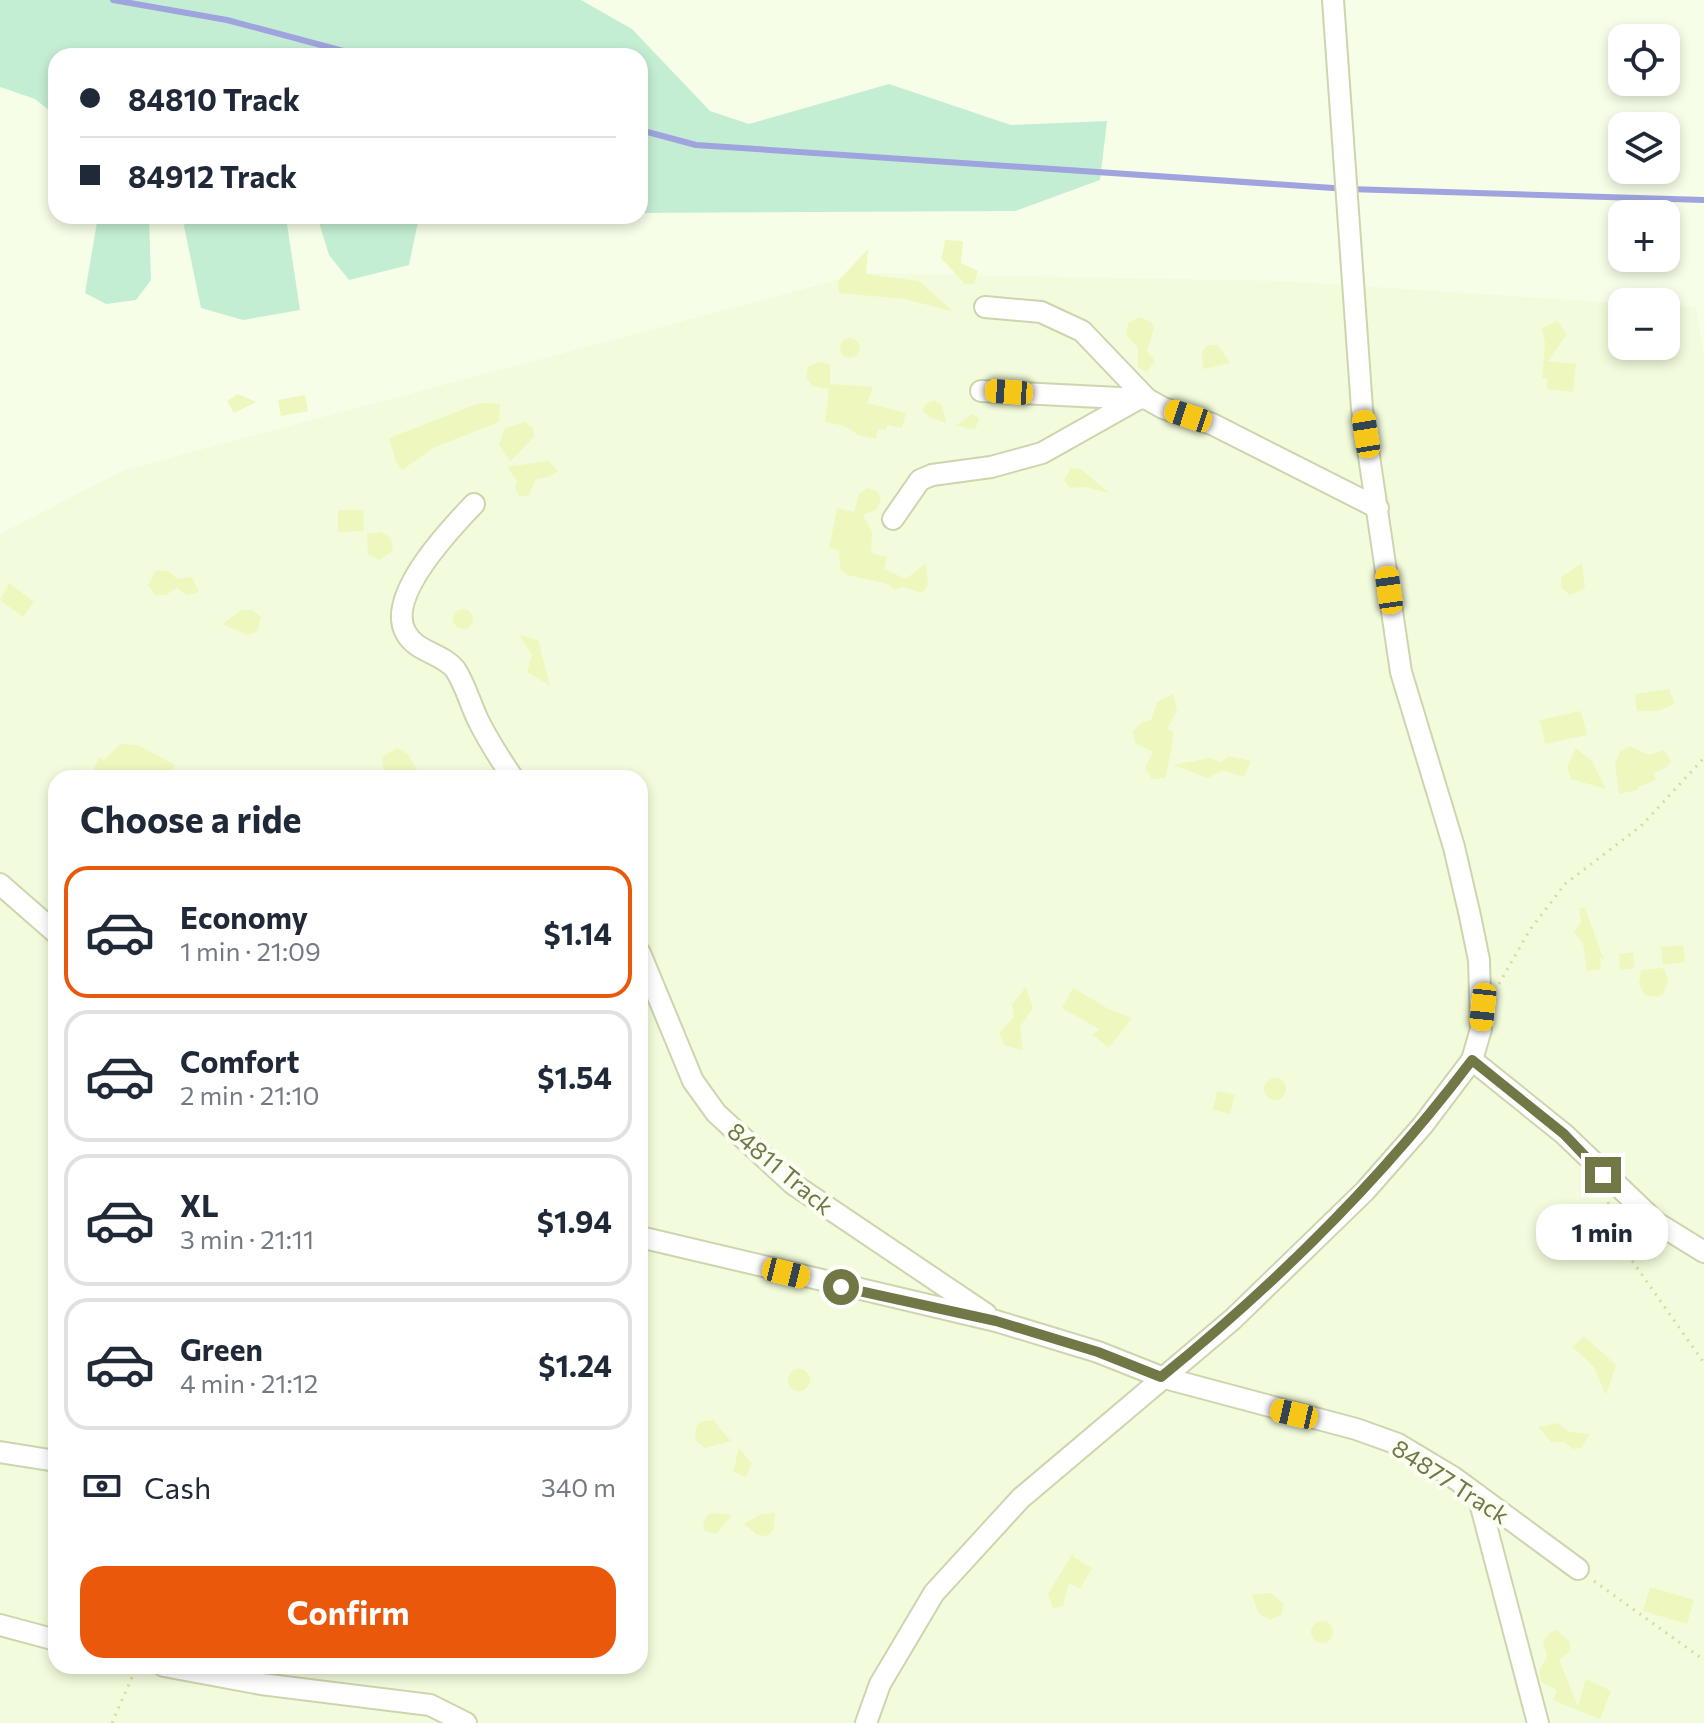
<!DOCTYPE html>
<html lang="en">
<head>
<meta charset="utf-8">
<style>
	:root { --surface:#fff; --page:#f2f2f3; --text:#1f2937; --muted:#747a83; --line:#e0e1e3; --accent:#ea580c }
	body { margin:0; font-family:Commissioner,sans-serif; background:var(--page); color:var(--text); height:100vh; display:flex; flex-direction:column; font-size:30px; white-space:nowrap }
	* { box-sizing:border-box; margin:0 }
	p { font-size:26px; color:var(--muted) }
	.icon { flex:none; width:44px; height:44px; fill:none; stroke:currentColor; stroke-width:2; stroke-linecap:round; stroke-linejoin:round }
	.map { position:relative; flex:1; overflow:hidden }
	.panel { position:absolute; left:48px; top:770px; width:600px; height:904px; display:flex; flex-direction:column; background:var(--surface); border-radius:24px; box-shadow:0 4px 12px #0003 }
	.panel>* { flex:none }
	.top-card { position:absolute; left:48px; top:48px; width:600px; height:176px; border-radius:24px; box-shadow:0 4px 12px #0003; display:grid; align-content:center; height:176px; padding:0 32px; background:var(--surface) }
	.buttons { position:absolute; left:1608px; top:24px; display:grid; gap:16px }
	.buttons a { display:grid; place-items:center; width:72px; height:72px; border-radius:16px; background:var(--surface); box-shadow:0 4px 12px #0003; font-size:40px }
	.end { position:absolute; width:36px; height:36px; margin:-18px; border:10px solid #717745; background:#fff; box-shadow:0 0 0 4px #fff }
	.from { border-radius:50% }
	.bubble { position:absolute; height:56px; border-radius:24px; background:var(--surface); box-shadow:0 4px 12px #0003; font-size:26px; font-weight:700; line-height:56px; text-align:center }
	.car { position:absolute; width:24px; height:48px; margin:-24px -12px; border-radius:10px; box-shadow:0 0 6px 2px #0007; background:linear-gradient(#f5c518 24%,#345 0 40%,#f5c518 0 76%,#345 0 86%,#f5c518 0) }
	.top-card b { display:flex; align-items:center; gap:28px; height:76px; font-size:30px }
	.top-card b+b { border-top:2px solid var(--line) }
	.top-card i { width:20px; height:20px; background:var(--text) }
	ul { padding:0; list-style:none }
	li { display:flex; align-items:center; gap:24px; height:132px; margin:0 16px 12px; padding:0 16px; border:4px solid var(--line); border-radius:24px }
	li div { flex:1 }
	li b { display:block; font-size:30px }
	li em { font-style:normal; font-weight:700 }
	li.selected { border-color:var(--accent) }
	li>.icon { width:72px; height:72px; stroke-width:1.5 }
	h2 { padding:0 32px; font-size:36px; line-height:96px }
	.pay { display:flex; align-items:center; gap:20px; height:88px; padding:0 32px; font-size:30px }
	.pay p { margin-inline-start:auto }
	.cta { display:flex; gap:16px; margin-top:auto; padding:16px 32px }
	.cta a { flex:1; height:92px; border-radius:24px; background:var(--accent); color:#fff; font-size:32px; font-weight:700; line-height:92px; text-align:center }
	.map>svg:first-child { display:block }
	.residential { fill:#f2fcdc; fill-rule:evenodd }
	.green { fill:#c4eed3 }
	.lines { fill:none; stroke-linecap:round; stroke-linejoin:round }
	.stream { stroke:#9fa4de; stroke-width:6 }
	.building { fill:#eef7bd }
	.minor-casing { stroke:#cdd5af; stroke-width:24 }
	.path { stroke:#d4dd9f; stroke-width:3; stroke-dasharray:2 6; stroke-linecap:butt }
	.minor { stroke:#fff; stroke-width:20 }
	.route { stroke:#717745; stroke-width:10 }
	.labels { text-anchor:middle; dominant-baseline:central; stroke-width:8; stroke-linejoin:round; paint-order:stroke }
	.street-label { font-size:24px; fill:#717745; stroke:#fafff1 }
</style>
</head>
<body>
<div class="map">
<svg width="1704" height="1723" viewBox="0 0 1704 1723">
	<rect width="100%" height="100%" fill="#f6fee8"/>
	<path class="residential" d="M863,273L1282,281L1622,303V346H1666V305L1696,307L1704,357V1723H0V534L124,470ZM56,778H640V1666H56Z"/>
	<path class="green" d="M0,0H581L632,29L710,111L749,124L889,84L1011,125L1107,121L1100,180L1015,211L640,213V56H56V116L35,99L0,87Z
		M98,216H149L151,280L136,300L106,304L85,293Z
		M187,216H289L287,224L300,310L243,320L201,308L184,226Z
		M317,216H415L418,222L409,265L349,280L329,255Z"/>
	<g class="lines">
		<path class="stream" d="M113,0L227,20L362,56
			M640,130L696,145L1348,189L1704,200"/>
	</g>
	<path class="building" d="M945,240L963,241L961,263L978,271L974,284H965L939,256L942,257Z
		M868,249L866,274L919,281L954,312L905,299L839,293L838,281Z
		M1140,317L1151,322L1154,328L1147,351L1155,361L1147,372L1138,368V348L1126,335L1128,323Z
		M1557,321L1567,334L1548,361L1576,364L1573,392L1547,389V379L1542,378L1545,344L1542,328Z
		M840 348a10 10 0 1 1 20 0a10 10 0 1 1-20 0Z
		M1208,345H1218L1230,363L1203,369L1202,352Z
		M818,362L830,364V384L873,387L867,403L906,413L902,428L887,425L886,430L878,429L876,439L858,435L845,426L825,422L829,389L813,386L806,378L808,367Z
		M238,394L256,402L234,413L227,401Z
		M305,395L308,411L281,416L278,400Z
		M934,400L942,405L946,423L929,417L923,411L926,404Z
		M480,403L500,404L499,422L435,447L402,470L396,462L389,438Z
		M973,414L979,419L975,430L956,425Z
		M525,422L533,428L534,437L510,462L499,445L505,428Z
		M548,461L558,471L550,477L536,479L528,496H519L515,488L517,481L507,467Z
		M1071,468L1081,469L1109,493L1084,487L1070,488L1064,480Z
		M867,488L877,491L881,501L876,510L863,515L872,532L871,553L887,557L884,569L906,579L926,563L928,585L922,593L903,587L894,589L888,584L847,575L840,569L839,551L829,548L837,508L854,512L859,494Z
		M338,510H363L364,531L338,532Z
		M381,532L391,538L393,551L379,560L368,554L367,534Z
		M1582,563L1585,588L1570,595L1561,588V577Z
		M156,570L168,571L177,579L192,577L199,592L187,595L177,588L166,595H155L148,585Z
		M9,583L34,602L23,617L0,600Z
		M453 619a10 10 0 1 1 20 0a10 10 0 1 1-20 0Z
		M242,610H252L261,617L257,632L247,635L222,624Z
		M519,635L538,640L550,686L527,672L532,655Z
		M1669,689L1675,704L1658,711H1637L1635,694Z
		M1173,694L1177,711L1167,729L1174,732L1166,778L1152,779L1145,768L1153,752L1135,743L1133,731L1142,722L1151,720L1157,702Z
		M1581,711L1587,735L1545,744L1540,720Z
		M120,744L138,745L175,765L169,778H90L99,757L104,760Z
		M1630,746L1649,755L1664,750L1671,761L1667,767L1654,773L1656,780L1638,787V790L1619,794L1615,764L1620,752Z
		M397,748L408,754L422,778H389L384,774L382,757Z
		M1576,748L1592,761L1606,789L1571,779L1567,767Z
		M1229,756L1251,761L1244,777L1223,770L1208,778L1173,765L1210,758L1220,762Z
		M1585,908L1604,960L1600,957L1601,969L1587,971L1583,943L1574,932L1581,922L1579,909Z
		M1683,945L1685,962L1663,965L1661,947Z
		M1633,952L1635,968L1620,970L1619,954Z
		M1664,968L1668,982L1663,994L1657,997L1645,995L1639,984L1641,970Z
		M1026,987L1033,1008L1020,1027L1023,1050L1005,1046L999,1033L1014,1017L1012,1004Z
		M1073,988L1107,1008L1132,1018L1109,1048L1093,1035L1099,1029L1062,1008Z
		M1264 1089a11 11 0 1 1 22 0a11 11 0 1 1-22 0Z
		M1217,1091L1235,1095L1230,1114L1213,1110Z
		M1584,1336L1616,1365L1606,1395L1594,1367L1573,1347Z
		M788 1380a11 11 0 1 1 22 0a11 11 0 1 1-22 0Z
		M713,1420L731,1441L705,1448L695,1440L696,1427L700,1422Z
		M1558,1423L1570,1432L1590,1434L1581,1448L1573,1449L1564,1442H1551L1538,1427Z
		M739,1448L752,1464L746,1477L733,1472Z
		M775,1512L774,1529L767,1536L757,1535L744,1524L759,1515Z
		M712,1513L732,1515L716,1534L705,1531L703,1525L707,1515Z
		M1073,1553V1557L1092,1568L1080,1589L1069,1583L1063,1606L1053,1608L1048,1594Z
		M1650,1587L1694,1600L1687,1624L1643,1611Z
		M1271,1593L1284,1604L1281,1615L1270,1620L1259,1614L1252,1595Z
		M1311 1632a11 11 0 1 1 22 0a11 11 0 1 1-22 0Z
		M1557,1630L1570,1642V1651L1559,1660L1578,1706L1586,1679L1611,1691L1600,1719L1553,1700L1557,1690L1541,1682L1539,1671L1547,1657L1543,1641L1551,1632Z"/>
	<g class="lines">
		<g class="minor-casing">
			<path id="minor" d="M985,307L1041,312L1082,331L1147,399L1163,408L1212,424L1378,508
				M981,391L1139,399
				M474,504C450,529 385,597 406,633C416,652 442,653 455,669C465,684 470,703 478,720C488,740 500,759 513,778
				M893,519L920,480L932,475L991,467L1042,453L1138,399
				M0,884L56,933
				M640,953L693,1081L716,1113L793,1184L986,1314
				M1472,1060L1564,1134L1657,1223L1704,1252
				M640,1237L996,1321L1098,1352L1161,1377L1356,1429L1398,1444L1453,1477L1578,1569
				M0,1452L56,1461
				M1478,1495L1538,1723
				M0,1625L56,1640
				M164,1666L261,1684L430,1705L466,1723
				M866,1723L880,1684L934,1593L1021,1498L1233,1319L1365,1191L1423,1125L1472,1060L1481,1029L1479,960L1470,916L1454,847L1401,672L1362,409L1333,0"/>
		</g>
		<path class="path" d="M1499,984L1529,931L1565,884L1641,826L1704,758
			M1608,1202L1626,1252L1704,1363
			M1594,1581L1704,1660
			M112,1723L137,1666"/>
		<use href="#minor" class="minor"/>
	</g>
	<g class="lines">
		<path class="route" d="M841,1287L996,1321L1098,1352L1161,1377C1277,1283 1382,1179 1472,1060L1564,1134L1603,1175"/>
	</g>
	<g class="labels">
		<g class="street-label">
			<text transform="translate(781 1168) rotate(40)">84811 Track</text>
			<text transform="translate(1451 1481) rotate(33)">84877 Track</text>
		</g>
	</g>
</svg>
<div class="buttons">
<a><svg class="icon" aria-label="locate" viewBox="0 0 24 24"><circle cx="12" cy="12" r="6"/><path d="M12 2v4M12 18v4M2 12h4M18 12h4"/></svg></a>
<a><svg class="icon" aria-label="layers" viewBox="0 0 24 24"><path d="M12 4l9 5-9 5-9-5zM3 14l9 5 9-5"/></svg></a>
<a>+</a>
<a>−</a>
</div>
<i class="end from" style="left:841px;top:1287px"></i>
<i class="end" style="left:1603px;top:1175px"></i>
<div class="bubble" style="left:1536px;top:1204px;width:132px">1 min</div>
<i class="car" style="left:1009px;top:392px;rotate:274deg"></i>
<i class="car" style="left:1188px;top:416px;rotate:288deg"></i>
<i class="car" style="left:1366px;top:434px;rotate:351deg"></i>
<i class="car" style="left:1389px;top:590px;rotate:352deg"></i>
<i class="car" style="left:1483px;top:1007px;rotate:186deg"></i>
<i class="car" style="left:786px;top:1273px;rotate:104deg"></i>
<i class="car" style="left:1294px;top:1414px;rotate:283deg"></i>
<div class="top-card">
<b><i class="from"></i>84810 Track</b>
<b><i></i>84912 Track</b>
</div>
<section class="panel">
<h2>Choose a ride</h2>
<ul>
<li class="selected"><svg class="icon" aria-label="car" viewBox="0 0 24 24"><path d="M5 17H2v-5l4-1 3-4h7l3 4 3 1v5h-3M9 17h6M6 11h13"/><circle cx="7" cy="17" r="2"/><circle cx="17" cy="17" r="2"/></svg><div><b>Economy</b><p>1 min · 21:09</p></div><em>$1.14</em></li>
<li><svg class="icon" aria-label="car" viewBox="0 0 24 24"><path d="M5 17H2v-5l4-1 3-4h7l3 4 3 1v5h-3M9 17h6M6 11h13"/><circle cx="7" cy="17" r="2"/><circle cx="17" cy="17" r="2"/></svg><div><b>Comfort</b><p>2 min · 21:10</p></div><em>$1.54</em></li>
<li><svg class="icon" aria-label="car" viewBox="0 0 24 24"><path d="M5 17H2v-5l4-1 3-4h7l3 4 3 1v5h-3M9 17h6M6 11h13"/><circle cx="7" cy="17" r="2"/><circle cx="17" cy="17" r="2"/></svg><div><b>XL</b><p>3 min · 21:11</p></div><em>$1.94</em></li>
<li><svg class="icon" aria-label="car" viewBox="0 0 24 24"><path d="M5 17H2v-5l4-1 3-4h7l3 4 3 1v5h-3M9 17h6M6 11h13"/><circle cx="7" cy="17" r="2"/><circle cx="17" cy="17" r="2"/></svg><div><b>Green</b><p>4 min · 21:12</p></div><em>$1.24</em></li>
</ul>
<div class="pay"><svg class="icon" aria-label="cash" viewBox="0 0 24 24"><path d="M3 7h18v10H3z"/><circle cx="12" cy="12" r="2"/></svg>Cash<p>340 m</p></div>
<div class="cta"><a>Confirm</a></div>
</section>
</div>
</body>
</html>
